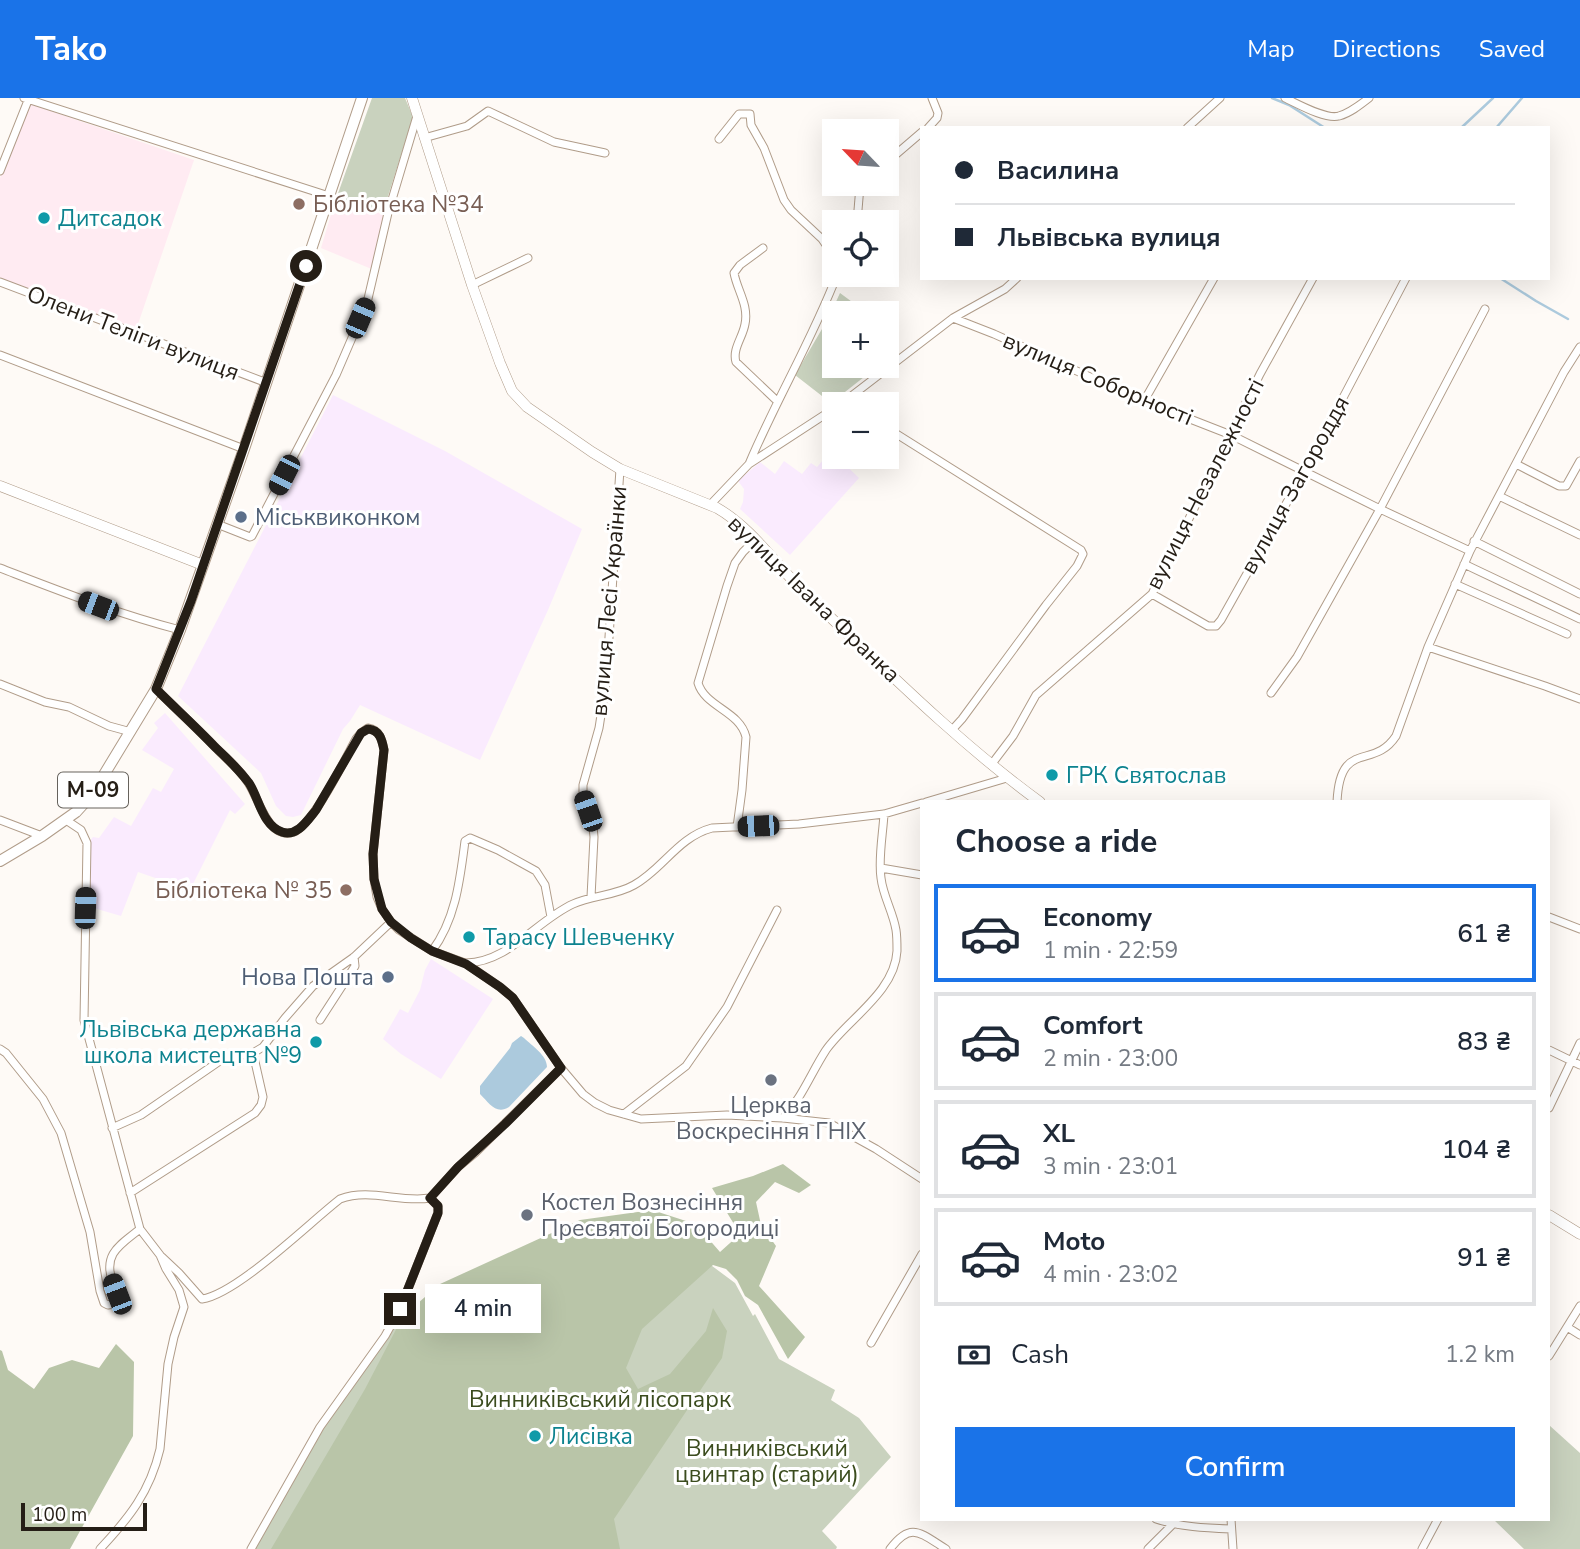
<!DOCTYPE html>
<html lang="en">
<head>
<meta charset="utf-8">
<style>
	:root { --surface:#fff; --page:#f2f2f3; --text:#1f2937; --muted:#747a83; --line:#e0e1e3; --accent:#1a73e8 }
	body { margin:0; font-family:"Nunito Sans",sans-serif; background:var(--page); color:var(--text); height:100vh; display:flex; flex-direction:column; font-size:26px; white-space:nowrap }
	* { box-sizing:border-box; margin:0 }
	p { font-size:23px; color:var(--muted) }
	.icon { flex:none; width:38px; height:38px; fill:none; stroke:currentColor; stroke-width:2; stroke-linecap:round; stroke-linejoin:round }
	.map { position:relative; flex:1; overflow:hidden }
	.drawer { position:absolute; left:920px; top:702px; width:630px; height:721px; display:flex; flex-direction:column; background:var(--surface); border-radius:0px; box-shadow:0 7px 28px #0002 }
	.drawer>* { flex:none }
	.top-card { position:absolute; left:920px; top:28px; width:630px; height:154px; border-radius:0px; box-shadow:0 7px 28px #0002; display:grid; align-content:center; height:154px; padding:0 35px; background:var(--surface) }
	.needle { width:46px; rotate:295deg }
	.fabs { position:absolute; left:822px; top:21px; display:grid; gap:14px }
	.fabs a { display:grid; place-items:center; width:77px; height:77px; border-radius:0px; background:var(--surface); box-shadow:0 7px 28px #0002; font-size:35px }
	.scale { position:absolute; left:21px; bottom:18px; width:126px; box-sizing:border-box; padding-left:7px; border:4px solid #251e16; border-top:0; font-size:19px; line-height:24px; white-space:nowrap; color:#251e16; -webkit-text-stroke:5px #fff; paint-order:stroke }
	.end { position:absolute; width:32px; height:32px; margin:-16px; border:9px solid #251e16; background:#fff; box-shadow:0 0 0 4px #fff }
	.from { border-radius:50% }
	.bubble { position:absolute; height:49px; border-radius:0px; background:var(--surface); box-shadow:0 7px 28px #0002; font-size:23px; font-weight:600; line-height:49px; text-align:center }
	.car { position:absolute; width:21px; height:42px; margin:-21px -10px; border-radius:9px; box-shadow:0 0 5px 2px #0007; background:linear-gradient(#222 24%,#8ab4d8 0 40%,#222 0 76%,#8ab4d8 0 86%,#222 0) }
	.top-card b { display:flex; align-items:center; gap:24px; height:66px; font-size:26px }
	.top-card b+b { border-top:2px solid var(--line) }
	.top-card i { width:18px; height:18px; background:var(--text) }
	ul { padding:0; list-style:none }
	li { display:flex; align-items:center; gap:21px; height:98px; margin:0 14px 10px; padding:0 21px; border:4px solid var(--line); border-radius:0px }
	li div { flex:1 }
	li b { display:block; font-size:26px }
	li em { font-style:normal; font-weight:600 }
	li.selected { border-color:var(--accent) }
	li>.icon { width:63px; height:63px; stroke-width:1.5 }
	h2 { padding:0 35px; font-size:32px; line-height:84px }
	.pay { display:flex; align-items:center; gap:18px; height:77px; padding:0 35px; font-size:26px }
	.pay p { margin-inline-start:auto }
	.primary-button { display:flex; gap:14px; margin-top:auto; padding:14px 35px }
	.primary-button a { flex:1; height:80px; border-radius:0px; background:var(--accent); color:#fff; font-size:28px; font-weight:600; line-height:80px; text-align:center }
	header { display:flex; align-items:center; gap:42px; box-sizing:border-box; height:98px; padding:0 35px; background:var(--accent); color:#fff }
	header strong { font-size:33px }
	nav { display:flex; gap:38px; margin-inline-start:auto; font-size:24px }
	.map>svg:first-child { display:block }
	.industrial { fill:#faebfe }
	.education { fill:#ffebf2 }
	.green { fill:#c9d2be }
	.forest { fill:#b9c5a8 }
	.water { fill:#accadd }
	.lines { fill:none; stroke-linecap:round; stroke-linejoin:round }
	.stream { stroke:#accadd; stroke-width:2.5 }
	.street-casing { stroke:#b09c89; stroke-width:9 }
	.secondary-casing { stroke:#b09c89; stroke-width:11 }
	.primary-casing { stroke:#b09c89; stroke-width:12 }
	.street { stroke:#fff; stroke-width:7 }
	.secondary { stroke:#fff; stroke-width:10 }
	.primary { stroke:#fff; stroke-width:10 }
	.route { stroke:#251e16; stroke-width:9 }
	.education-dot { fill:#8d6e63; stroke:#fff; stroke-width:2.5 }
	.culture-dot { fill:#0f9aa8; stroke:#fff; stroke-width:2.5 }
	.service-dot { fill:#5c6f8a; stroke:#fff; stroke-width:2.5 }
	.worship-dot { fill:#6b7280; stroke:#fff; stroke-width:2.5 }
	.labels { text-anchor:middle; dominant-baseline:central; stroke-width:6; stroke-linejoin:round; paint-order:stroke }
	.shield { fill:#fff; stroke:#66625c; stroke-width:2 }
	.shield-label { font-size:21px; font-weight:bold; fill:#251e16 }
	.education-label { font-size:23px; fill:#785e54; stroke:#fff; text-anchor:start }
	.culture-label { font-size:23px; fill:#0d838f; stroke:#fff; text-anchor:start }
	.street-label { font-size:23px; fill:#251e16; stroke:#fff }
	.service-label { font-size:23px; fill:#4e5e75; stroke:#fff; text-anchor:start }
	.worship-label { font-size:23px; fill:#5b616d; stroke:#fff }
	.park-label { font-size:23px; fill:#3b4c1e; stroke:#fff }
</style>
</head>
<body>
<header>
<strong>Tako</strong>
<nav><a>Map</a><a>Directions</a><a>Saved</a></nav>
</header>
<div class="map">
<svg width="1580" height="1451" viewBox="0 0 1580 1451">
	<rect width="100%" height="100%" fill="#fefaf6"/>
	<path class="industrial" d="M333,297L445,353L582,431L548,512L480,662L360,607L350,623L343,631L301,717L293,719L286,718L276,708L261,675L178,598Z
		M831,353L835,359H837L859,380L790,457L740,411L743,404L744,391L738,383L760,364L775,376L784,363L802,376L811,365L817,369Z
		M165,615L245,706L235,716L230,712L190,792L138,774L121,818L87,808L89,744L93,739L99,740L114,719L131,728L153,690L161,694L174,671L142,652L158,630L154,625Z
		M431,861L493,901L441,981L401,956L383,941L400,911L408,915L420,892L425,872Z"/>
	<path class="education" d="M30,6L194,62L136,232L0,180V80Z
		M335,103L386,117L374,172L321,150Z"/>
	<path class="green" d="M372,0H405L413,19L383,114L336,101Z
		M840,195L867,215H835V268H878L831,305L795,277L829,219Z
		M665,1133L735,1185L753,1218L755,1216L779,1261L835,1292L831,1302L859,1320L891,1359L822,1433L837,1449L836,1451H252L318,1336L392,1232L464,1178Z
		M1549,1327L1580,1355V1451H1524L1493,1421H1549Z"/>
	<path class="forest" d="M783,1066L811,1087L799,1095L775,1084L756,1104L761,1127L776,1148L759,1188L805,1239L788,1261L758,1207L745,1198L737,1182L726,1171L713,1167L642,1231L626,1270L638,1291L670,1276L706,1233L713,1210L727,1233L722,1260L614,1421L620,1451H271L365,1291L403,1218L440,1186L580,1122L652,1112L686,1123L700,1131L720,1154L740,1136L712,1090L753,1078Z
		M116,1246L134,1264L133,1338L70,1451H0V1252L2,1253L8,1272L34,1291L49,1270L72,1262L99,1270Z"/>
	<path class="water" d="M521,938L524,940C532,948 547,957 547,969L509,1009C496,1017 489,1005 480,996V988L510,950L512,945Z"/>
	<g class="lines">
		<path class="stream" d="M1272,0L1289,7L1325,30
			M1461,30L1493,0
			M1496,30L1522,0
			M1500,180L1536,203L1568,221"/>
		<g class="street-casing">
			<path id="street" d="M24,0L329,98
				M1285,0C1298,6 1326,22 1339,18C1350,15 1360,7 1369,0
				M928,30L937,20L938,15L932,0
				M1187,30L1220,0
				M424,40L467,28L488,13L554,44L605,55
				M719,41L739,16H750L751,27L764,50L784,102L791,112L822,141L835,160
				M887,64L922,34
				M0,73L29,0
				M857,124L860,88L862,86
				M763,150L740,167L734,175C737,192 749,207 745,226C743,239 732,251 736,264L777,303
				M0,184L267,285
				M472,187L528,160
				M953,220L994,236L1144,303L1231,337L1380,411L1470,453
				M0,257L244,351
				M1144,303L1214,180
				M841,306L953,220L1005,191L1017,180
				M887,330L1081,452L1083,456L1077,468L1046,507L962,621L952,632
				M749,366C776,302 812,242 837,177
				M1516,366L1559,388H1566L1580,363
				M1499,398L1580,437
				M710,407L749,366L835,310
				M217,426L250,439L252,438L336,277L367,205L388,115L417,18
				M1474,443L1580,496
				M1464,466L1580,521
				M0,470C60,493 118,516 180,532
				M1455,486L1567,536
				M1152,496L1208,528H1216L1221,522L1305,372L1406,180
				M1428,549L1545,588L1580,601
				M0,586L45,604L69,609L109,628L131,634
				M156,591C177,612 198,631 218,652C228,662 239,671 247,683C259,699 267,743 294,734C313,727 345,661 356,641L361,635L368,630C380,632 382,642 384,652L373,756L374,781L377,799L382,811L391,824L399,832L432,853L465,865L500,889L513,900L561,970L583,996L595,1005L609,1012L641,1021L727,1017L783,1020L829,1025L876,1051L922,1081
				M1271,595L1297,559L1380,411L1485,211
				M991,667L1013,638L1036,597L1152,496L1260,276L1313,180
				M926,704L1007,680
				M1337,704C1340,640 1373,673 1396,638L1428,549L1470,453L1564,274L1580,249
				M0,722L42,738
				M66,722L81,732L87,745L84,922L140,1131L160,1157L166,1171L179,1192L184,1209L174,1239L168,1266L160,1351C150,1394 129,1420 100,1451
				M737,729L742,692L746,639C740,613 705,609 698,585L727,488L735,465L743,454L755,442
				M881,770L922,777
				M591,799L594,739L593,728L583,699V687L599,630L606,585L620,371
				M1549,819L1580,831
				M432,853C456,821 460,781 465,743L470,740L498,752L536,773L545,787L551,819
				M466,865C509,864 536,823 573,806C592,797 615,798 634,787C663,771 678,739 712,730L799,726L884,716L922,705
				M320,922L355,868L354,859
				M0,951L6,955L43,1001L61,1035L90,1134L100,1193L104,1205L108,1207L114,1206C118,1198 116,1193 113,1185C102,1156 120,1147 140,1131
				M1549,952L1580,967
				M1549,1010L1580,945
				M624,1016L686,968L727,909L777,812
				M783,1020C802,1000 811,975 826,952C847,922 895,894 897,853C897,847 897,838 896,832C893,814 883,798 881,780C878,761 883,735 884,716
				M112,1030L141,1017L224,960L253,955L263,949L285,920L313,888L354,859L391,824
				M130,1095L255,1015L261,1007L263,999L253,955
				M162,1159L179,1175L202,1201C237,1196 309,1125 340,1101C370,1090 400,1105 430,1100
				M1567,1229L1580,1237
				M871,1245L922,1156
				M1549,1258L1580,1208
				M1156,1421C1181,1429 1205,1430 1231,1431
				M1231,1421L1233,1451
				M251,1451L320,1329L385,1238L400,1211L438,1115V1108L430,1100L458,1069L475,1055L561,970
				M890,1451C911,1423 920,1435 946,1451
				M1148,1451L1173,1426
				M1422,1451L1438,1421"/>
		</g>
		<g class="secondary-casing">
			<path id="secondary" d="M412,0L472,187L500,265L512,293L527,309L592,354L620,371L717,410C752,430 776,467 805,495C881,567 955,642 1040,704
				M0,388L203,467
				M1549,1117L1580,1136"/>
		</g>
		<g class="primary-casing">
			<path id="primary" d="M0,763L42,738L76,714L87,702L102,680L156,591L180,532L244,351L362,0"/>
		</g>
		<use href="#street" class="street"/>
		<use href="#secondary" class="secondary"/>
		<use href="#primary" class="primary"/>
	</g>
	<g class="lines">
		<path class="route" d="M306,168L191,503L156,591C176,611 196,629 215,649C227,660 239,672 249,685C259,700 262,727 282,734C297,739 307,723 316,712L361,635L368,631C380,632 382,642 384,652L373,756L374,781L382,811L391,824L411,840L432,853L466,866L500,889L513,900L561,970L505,1026L458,1069L430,1100L438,1108V1115L400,1211"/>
	</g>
	<g class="education-dot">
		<circle cx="299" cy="106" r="7"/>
		<circle cx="346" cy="792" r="7"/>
	</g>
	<g class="culture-dot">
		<circle cx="44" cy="120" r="7"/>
		<circle cx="1052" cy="677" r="7"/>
		<circle cx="469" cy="839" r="7"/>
		<circle cx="316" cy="944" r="7"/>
		<circle cx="535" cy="1338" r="7"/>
	</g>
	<g class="service-dot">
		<circle cx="241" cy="419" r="7"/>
		<circle cx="388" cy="879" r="7"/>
	</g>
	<g class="worship-dot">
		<circle cx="771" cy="982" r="7"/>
		<circle cx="527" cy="1117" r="7"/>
	</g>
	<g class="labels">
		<rect class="shield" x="58" y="674.5" width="70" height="35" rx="5"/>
		<g class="shield-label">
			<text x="93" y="692">М-09</text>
		</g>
		<g class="education-label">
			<text x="313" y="106">Бібліотека №34</text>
			<text x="332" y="792" text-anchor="end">Бібліотека № 35</text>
		</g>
		<g class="culture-label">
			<text x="58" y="120">Дитсадок</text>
			<text x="1066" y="677">ГРК Святослав</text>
			<text x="483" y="839">Тарасу Шевченку</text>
			<text x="302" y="931" text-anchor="end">Львівська державна<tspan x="302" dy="26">школа мистецтв №9</tspan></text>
			<text x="549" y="1338">Лисівка</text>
		</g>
		<g class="street-label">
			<text transform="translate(133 235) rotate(21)">Олени Теліги вулиця</text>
			<text transform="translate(1098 281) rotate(23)">вулиця Соборності</text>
			<text transform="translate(1205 386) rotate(-63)">вулиця Незалежності</text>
			<text transform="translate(1295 387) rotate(-61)">вулиця Загороддя</text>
			<text transform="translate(814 501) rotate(44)">вулиця Івана Франка</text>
			<text transform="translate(609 503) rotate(-85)">вулиця Лесі Українки</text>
		</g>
		<g class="service-label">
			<text x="255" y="419">Міськвиконком</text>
			<text x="374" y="879" text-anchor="end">Нова Пошта</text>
		</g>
		<g class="worship-label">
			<text x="771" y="1007">Церква<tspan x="771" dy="26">Воскресіння ГНІХ</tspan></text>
			<text x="541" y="1104" text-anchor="start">Костел Вознесіння<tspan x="541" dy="26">Пресвятої Богородиці</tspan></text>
		</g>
		<g class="park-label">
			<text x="600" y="1301">Винниківський лісопарк</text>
			<text x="767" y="1350">Винниківський<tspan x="767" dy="26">цвинтар (старий)</tspan></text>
		</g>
	</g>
</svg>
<div class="fabs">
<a><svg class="needle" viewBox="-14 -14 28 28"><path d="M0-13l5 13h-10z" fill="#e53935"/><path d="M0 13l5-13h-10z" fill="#747a83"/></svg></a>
<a><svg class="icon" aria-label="locate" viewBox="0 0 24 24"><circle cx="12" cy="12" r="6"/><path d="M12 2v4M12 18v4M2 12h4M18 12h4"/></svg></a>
<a>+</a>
<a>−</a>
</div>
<div class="scale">100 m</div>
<i class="end from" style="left:306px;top:168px"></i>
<i class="end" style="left:400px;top:1211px"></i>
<div class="bubble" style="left:425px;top:1186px;width:116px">4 min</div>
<i class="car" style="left:360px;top:220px;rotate:23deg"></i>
<i class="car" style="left:284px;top:377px;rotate:207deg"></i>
<i class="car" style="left:98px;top:508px;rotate:291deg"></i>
<i class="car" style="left:588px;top:713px;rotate:341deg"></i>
<i class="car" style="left:758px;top:728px;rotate:268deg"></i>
<i class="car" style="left:85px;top:810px;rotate:2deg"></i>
<i class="car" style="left:117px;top:1196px;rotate:339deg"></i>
<div class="top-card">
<b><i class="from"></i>Василина</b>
<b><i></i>Львівська вулиця</b>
</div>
<section class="drawer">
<h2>Choose a ride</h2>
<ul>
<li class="selected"><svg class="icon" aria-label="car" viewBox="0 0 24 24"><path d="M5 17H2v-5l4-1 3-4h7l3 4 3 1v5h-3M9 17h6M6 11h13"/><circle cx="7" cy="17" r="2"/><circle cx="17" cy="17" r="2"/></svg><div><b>Economy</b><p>1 min · 22:59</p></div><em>61 ₴</em></li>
<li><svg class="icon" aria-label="car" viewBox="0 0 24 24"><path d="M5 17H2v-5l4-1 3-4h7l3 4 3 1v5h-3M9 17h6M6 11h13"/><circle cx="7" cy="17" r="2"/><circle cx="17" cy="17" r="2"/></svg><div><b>Comfort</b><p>2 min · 23:00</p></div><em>83 ₴</em></li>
<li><svg class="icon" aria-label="car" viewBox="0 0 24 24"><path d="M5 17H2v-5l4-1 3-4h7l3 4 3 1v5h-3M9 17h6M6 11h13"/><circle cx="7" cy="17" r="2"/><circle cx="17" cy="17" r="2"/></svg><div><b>XL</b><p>3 min · 23:01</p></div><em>104 ₴</em></li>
<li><svg class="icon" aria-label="car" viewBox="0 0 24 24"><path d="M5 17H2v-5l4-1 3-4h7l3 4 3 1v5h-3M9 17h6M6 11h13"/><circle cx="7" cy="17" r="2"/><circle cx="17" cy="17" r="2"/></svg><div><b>Moto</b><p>4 min · 23:02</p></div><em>91 ₴</em></li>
</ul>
<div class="pay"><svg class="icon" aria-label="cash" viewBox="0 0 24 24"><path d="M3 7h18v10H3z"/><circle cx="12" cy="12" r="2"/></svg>Cash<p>1.2 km</p></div>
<div class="primary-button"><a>Confirm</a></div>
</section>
</div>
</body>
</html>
